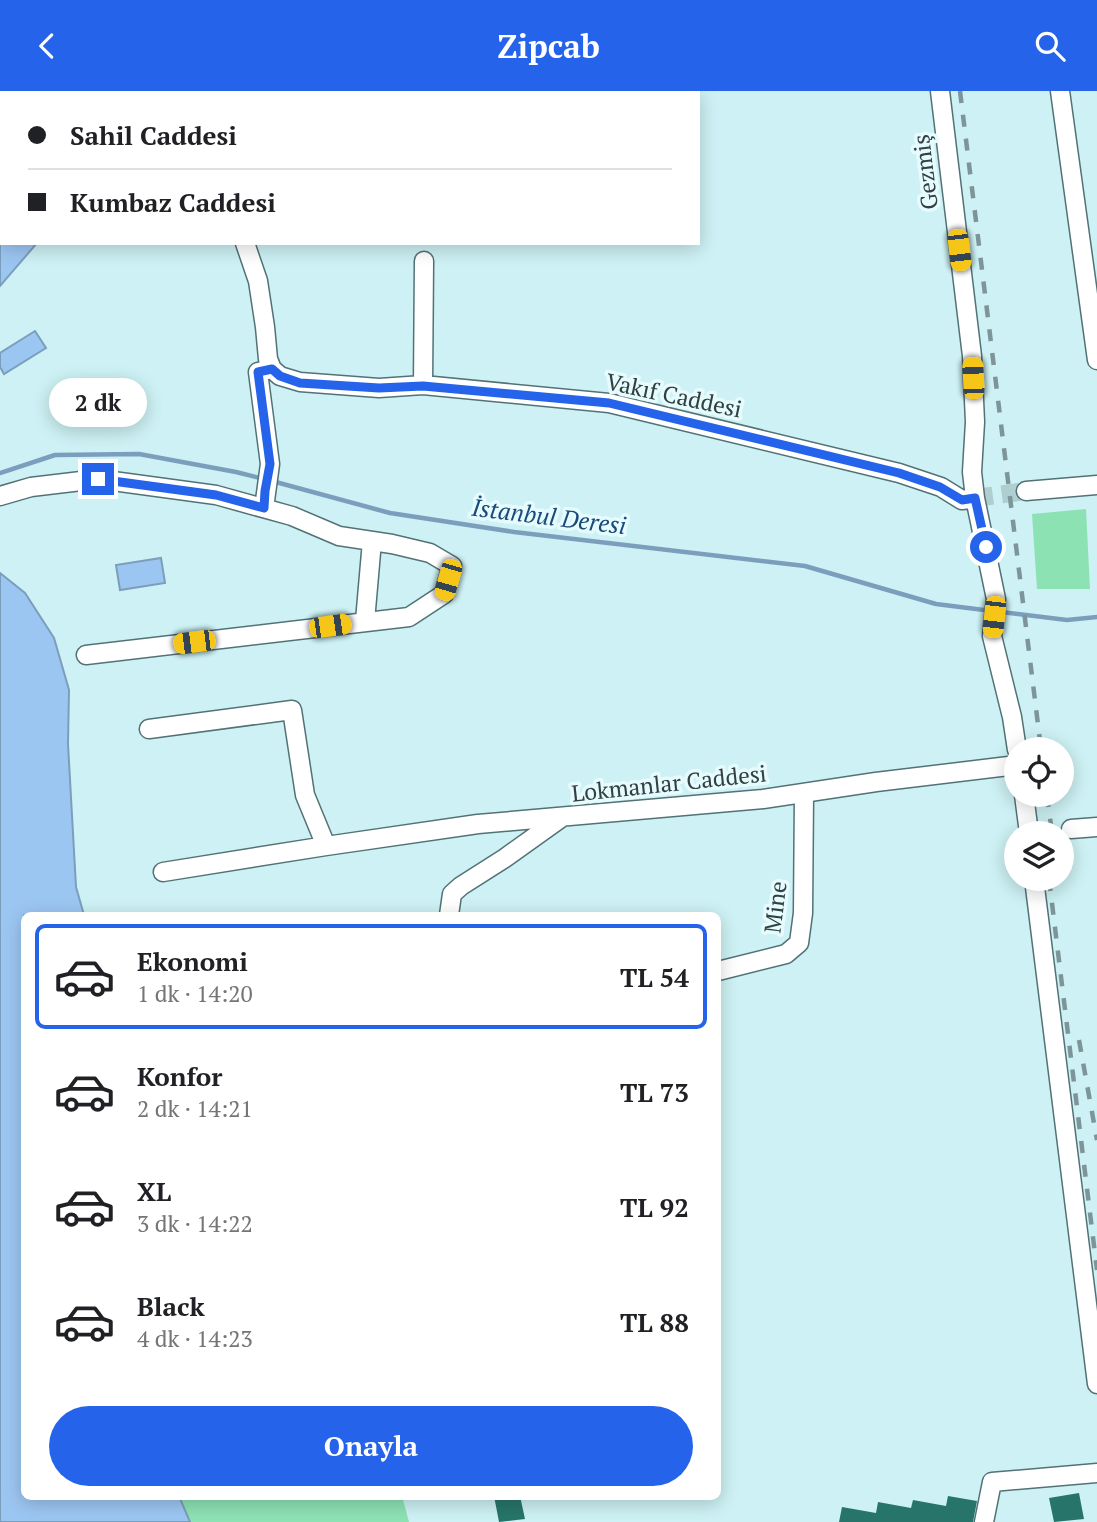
<!DOCTYPE html>
<html lang="tr">
<head>
<meta charset="utf-8">
<style>
	:root { --surface:#fff; --page:#f2f2f2; --text:#202124; --muted:#757577; --line:#e0e0e0; --accent:#2563eb }
	body { margin:0; font-family:"PT Serif",serif; background:var(--page); color:var(--text); height:100vh; display:flex; flex-direction:column; font-size:26px; white-space:nowrap }
	* { box-sizing:border-box; margin:0 }
	p { font-size:23px; color:var(--muted) }
	.icon { flex:none; width:38px; height:38px; fill:none; stroke:currentColor; stroke-width:2; stroke-linecap:round; stroke-linejoin:round }
	.map { position:relative; flex:1; overflow:hidden }
	.details { position:absolute; left:21px; top:821px; width:700px; height:588px; display:flex; flex-direction:column; background:var(--surface); border-radius:10px; box-shadow:0 4px 18px #0003 }
	.details>* { flex:none }
	.guide { position:absolute; left:0px; top:0px; width:700px; height:154px; box-shadow:0 4px 18px #0003; display:grid; align-content:center; height:154px; padding:0 28px; background:var(--surface) }
	.buttons { position:absolute; left:1004px; top:646px; display:grid; gap:14px }
	.buttons a { display:grid; place-items:center; width:70px; height:70px; border-radius:50%; background:var(--surface); box-shadow:0 4px 18px #0003; font-size:35px }
	.end { position:absolute; width:32px; height:32px; margin:-16px; border:9px solid #2563eb; background:#fff; box-shadow:0 0 0 4px #fff }
	.from { border-radius:50% }
	.bubble { position:absolute; height:49px; border-radius:24px; background:var(--surface); box-shadow:0 4px 18px #0003; font-size:23px; font-weight:700; line-height:49px; text-align:center }
	.car { position:absolute; width:21px; height:42px; margin:-21px -10px; border-radius:9px; box-shadow:0 0 5px 2px #0007; background:linear-gradient(#f5c518 24%,#345 0 40%,#f5c518 0 76%,#345 0 86%,#f5c518 0) }
	.guide b { display:flex; align-items:center; gap:24px; height:66px; font-size:26px }
	.guide b+b { border-top:2px solid var(--line) }
	.guide i { width:18px; height:18px; background:var(--text) }
	ul { padding:12px 0 0; list-style:none }
	li { display:flex; align-items:center; gap:21px; height:105px; margin:0 14px 10px; padding:0 14px; border:4px solid transparent; border-radius:10px }
	li div { flex:1 }
	li b { display:block; font-size:26px }
	li em { font-style:normal; font-weight:700 }
	li.active { border-color:var(--accent) }
	li>.icon { width:63px; height:63px; stroke-width:1.5 }
	.cta { display:flex; gap:14px; margin-top:auto; padding:14px 28px }
	.cta a { flex:1; height:80px; border-radius:42px; background:var(--accent); color:#fff; font-size:28px; font-weight:700; line-height:80px; text-align:center }
	header { display:flex; justify-content:space-between; align-items:center; height:91px; padding:0 28px; background:var(--accent); color:#fff; font-size:32px; font-weight:700 }
	.map>svg:first-child { display:block }
	.green { fill:#8de2b4 }
	.water { fill:#9cc6f2; stroke:#7c9ebd; stroke-width:2 }
	.lines { fill:none; stroke-linecap:round; stroke-linejoin:round }
	.stream { stroke:#7c9ebd; stroke-width:4.5 }
	.building { fill:#27756a }
	.minor-tunnel { stroke:#aeced0; stroke-width:18; stroke-dasharray:18 9; stroke-linecap:butt }
	.minor-casing { stroke:#527276; stroke-width:21 }
	.minor { stroke:#fff; stroke-width:18 }
	.rail { stroke:#7d9598; stroke-width:4.5; stroke-dasharray:12 12; stroke-linecap:butt }
	.route { stroke:#2563eb; stroke-width:9 }
	.labels { text-anchor:middle; dominant-baseline:central; stroke-width:7; stroke-linejoin:round; paint-order:stroke }
	.street-label { font-size:23px; fill:#324042; stroke:#e6fbfd }
	.water-label { font-size:24px; font-style:italic; fill:#194b7a; stroke:#e6fbfd }
</style>
</head>
<body>
<header><svg class="icon" aria-label="back" viewBox="0 0 24 24"><path d="M15 5l-7 7 7 7"/></svg>Zipcab<svg class="icon" aria-label="search" viewBox="0 0 24 24"><circle cx="10" cy="10" r="6"/><path d="M15 15l6 6"/></svg></header>
<div class="map">
<svg width="1097" height="1431" viewBox="0 0 1097 1431">
	<rect width="100%" height="100%" fill="#cdf1f4"/>
	<path class="green" d="M1086,418L1090,498H1037L1032,423Z
		M179,1405H402L409,1431H190Z"/>
	<path class="water" d="M0,0H102V2H2V152H37L0,195Z
		M35,240L46,257L4,283L0,276V262Z
		M161,467L165,492L120,499L116,474Z
		M0,482L25,502L54,547L69,599L68,653L76,796L84,824H24V1405H179L190,1431H0Z"/>
	<g class="lines">
		<path class="stream" d="M0,382L55,364L139,363L236,381L264,388
			M272,390L390,422L514,441L805,475L936,513L992,520
			M1001,521L1067,529L1097,526"/>
	</g>
	<path class="building" d="M1079,1402L1084,1428L1054,1431L1049,1407Z
		M494,1405H520L525,1428L499,1431Z
		M948,1405L977,1410L973,1431H839L842,1416L876,1422L878,1411L911,1417L913,1409L946,1415Z"/>
	<g class="lines">
		<path class="minor-tunnel" d="M975,407L1026,400"/>
		<g class="minor-casing">
			<path id="minor" d="M224,0V2
				M940,0L972,265L975,331L972,381L975,407L996,508L992,545L1012,626L1017,659
				M1060,0L1097,269
				M245,152L258,190L265,236L268,268L272,278L280,285L300,291L379,297L423,294L609,312L899,382L941,396L962,409L975,407
				M423,294L424,170
				M1026,400L1097,394
				M0,405L31,396L98,388L216,404L292,425L339,445L392,453L430,462L452,475L444,503L409,526L86,564
				M264,417L270,373L258,281L272,278
				M365,530L372,450
				M149,638L292,619L305,704L326,755
				M1024,704L1029,742
				M1071,738L1097,736
				M163,781L326,755L478,733L763,708L876,691L1017,674
				M1034,788L1097,1293
				M449,824L452,803L461,795L505,767L561,727
				M718,880L786,863L799,852L803,822L804,702
				M984,1431L992,1391L1097,1382"/>
		</g>
		<use href="#minor" class="minor"/>
		<path class="rail" d="M960,0L1041,658
			M1047,704L1052,742
			M1049,788L1097,1179
			M1079,949L1097,1049"/>
	</g>
	<g class="lines">
		<path class="route" d="M98,388L216,404L264,417L265,400L270,373L258,281L272,278L280,285L300,292L379,297L423,295L609,312L899,382L940,396L962,409L975,407L986,456"/>
	</g>
	<g class="labels">
		<g class="street-label">
			<text transform="translate(925 81) rotate(-97)">Gezmiş</text>
			<text transform="translate(674 304) rotate(12)">Vakıf Caddesi</text>
			<text transform="translate(669 692) rotate(-6)">Lokmanlar Caddesi</text>
			<text transform="translate(775 816) rotate(-83)">Mine</text>
		</g>
		<g class="water-label">
			<text transform="translate(549 425) rotate(7)">İstanbul Deresi</text>
		</g>
	</g>
</svg>
<div class="buttons">
<a><svg class="icon" aria-label="locate" viewBox="0 0 24 24"><circle cx="12" cy="12" r="6"/><path d="M12 2v4M12 18v4M2 12h4M18 12h4"/></svg></a>
<a><svg class="icon" aria-label="layers" viewBox="0 0 24 24"><path d="M12 4l9 5-9 5-9-5zM3 14l9 5 9-5"/></svg></a>
</div>
<i class="end from" style="left:986px;top:456px"></i>
<i class="end" style="left:98px;top:388px"></i>
<div class="bubble" style="left:49px;top:287px;width:98px">2 dk</div>
<i class="car" style="left:959px;top:159px;rotate:173deg"></i>
<i class="car" style="left:973px;top:287px;rotate:357deg"></i>
<i class="car" style="left:448px;top:489px;rotate:196deg"></i>
<i class="car" style="left:994px;top:526px;rotate:186deg"></i>
<i class="car" style="left:330px;top:535px;rotate:82deg"></i>
<i class="car" style="left:194px;top:551px;rotate:263deg"></i>
<div class="guide">
<b><i class="from"></i>Sahil Caddesi</b>
<b><i></i>Kumbaz Caddesi</b>
</div>
<section class="details">
<ul>
<li class="active"><svg class="icon" aria-label="car" viewBox="0 0 24 24"><path d="M5 17H2v-5l4-1 3-4h7l3 4 3 1v5h-3M9 17h6M6 11h13"/><circle cx="7" cy="17" r="2"/><circle cx="17" cy="17" r="2"/></svg><div><b>Ekonomi</b><p>1 dk · 14:20</p></div><em>TL 54</em></li>
<li><svg class="icon" aria-label="car" viewBox="0 0 24 24"><path d="M5 17H2v-5l4-1 3-4h7l3 4 3 1v5h-3M9 17h6M6 11h13"/><circle cx="7" cy="17" r="2"/><circle cx="17" cy="17" r="2"/></svg><div><b>Konfor</b><p>2 dk · 14:21</p></div><em>TL 73</em></li>
<li><svg class="icon" aria-label="car" viewBox="0 0 24 24"><path d="M5 17H2v-5l4-1 3-4h7l3 4 3 1v5h-3M9 17h6M6 11h13"/><circle cx="7" cy="17" r="2"/><circle cx="17" cy="17" r="2"/></svg><div><b>XL</b><p>3 dk · 14:22</p></div><em>TL 92</em></li>
<li><svg class="icon" aria-label="car" viewBox="0 0 24 24"><path d="M5 17H2v-5l4-1 3-4h7l3 4 3 1v5h-3M9 17h6M6 11h13"/><circle cx="7" cy="17" r="2"/><circle cx="17" cy="17" r="2"/></svg><div><b>Black</b><p>4 dk · 14:23</p></div><em>TL 88</em></li>
</ul>
<div class="cta"><a>Onayla</a></div>
</section>
</div>
</body>
</html>
